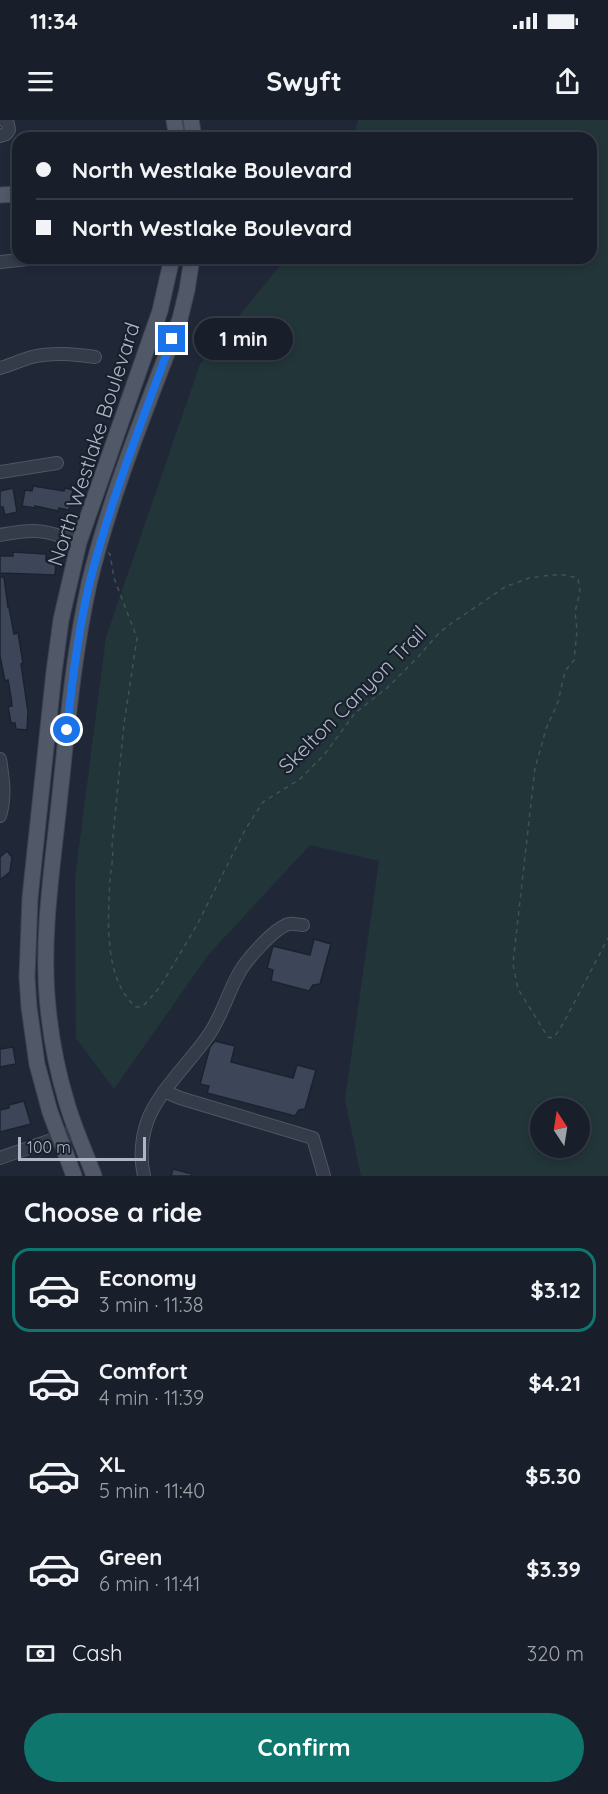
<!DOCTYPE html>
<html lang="en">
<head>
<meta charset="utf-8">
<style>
	:root { --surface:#181e2a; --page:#212732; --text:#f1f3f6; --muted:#9fa2a8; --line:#363c47; --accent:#0f766e }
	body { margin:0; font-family:Quicksand,sans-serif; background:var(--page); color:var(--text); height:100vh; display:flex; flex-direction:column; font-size:22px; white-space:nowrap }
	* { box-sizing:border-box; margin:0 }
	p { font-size:20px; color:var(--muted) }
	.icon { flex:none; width:33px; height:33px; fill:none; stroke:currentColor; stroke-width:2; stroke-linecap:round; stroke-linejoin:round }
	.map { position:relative; height:1056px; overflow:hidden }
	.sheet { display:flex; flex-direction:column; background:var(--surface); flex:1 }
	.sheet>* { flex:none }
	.banner { position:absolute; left:12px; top:12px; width:585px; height:132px; border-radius:18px; box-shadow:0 3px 9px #0003,0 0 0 2px var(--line); display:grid; align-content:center; height:132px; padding:0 24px; background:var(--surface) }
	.needle { width:39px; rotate:348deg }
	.buttons { position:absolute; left:530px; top:978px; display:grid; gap:12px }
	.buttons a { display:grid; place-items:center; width:60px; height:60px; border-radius:50%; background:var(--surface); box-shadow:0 3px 9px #0003,0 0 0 2px var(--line); font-size:30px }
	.scale { position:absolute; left:18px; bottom:15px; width:128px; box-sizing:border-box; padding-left:6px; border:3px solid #aeb5c5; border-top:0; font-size:16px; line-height:21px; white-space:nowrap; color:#aeb5c5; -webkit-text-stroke:4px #19202d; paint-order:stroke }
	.end { position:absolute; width:27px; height:27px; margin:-14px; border:8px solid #1a73e8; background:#fff; box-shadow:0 0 0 3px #fff }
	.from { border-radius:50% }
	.bubble { position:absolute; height:42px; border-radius:21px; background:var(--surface); box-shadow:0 3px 9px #0003,0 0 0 2px var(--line); font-size:20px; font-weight:700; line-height:42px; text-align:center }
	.banner b { display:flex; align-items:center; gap:21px; height:57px; font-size:22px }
	.banner b+b { border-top:2px solid var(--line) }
	.banner i { width:15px; height:15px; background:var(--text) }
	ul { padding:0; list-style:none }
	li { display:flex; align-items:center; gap:18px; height:84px; margin:0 12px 9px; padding:0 12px; border:3px solid transparent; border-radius:18px }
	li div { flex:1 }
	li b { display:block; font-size:22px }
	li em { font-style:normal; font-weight:700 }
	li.on { border-color:var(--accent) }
	li>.icon { width:54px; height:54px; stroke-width:1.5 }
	h2 { padding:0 24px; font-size:27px; line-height:72px }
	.pay { display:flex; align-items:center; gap:15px; height:66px; padding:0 24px; font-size:22px }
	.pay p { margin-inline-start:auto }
	.primary-button { display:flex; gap:12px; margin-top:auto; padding:12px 24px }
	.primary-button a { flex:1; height:69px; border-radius:36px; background:var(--accent); color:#fff; font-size:24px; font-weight:700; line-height:69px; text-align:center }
	.status { display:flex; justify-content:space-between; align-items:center; height:42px; padding:0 30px; background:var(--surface); direction:ltr }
	.status svg { height:16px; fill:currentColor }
	header { display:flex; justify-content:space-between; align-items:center; height:78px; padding:0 24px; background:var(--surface); font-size:27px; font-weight:700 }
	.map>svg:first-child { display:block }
	.green { fill:#223539; fill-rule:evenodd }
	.building { fill:#3c4658; stroke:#1b222f; stroke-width:1.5 }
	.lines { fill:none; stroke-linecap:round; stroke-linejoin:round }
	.minor-casing { stroke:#4e5563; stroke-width:14 }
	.major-casing { stroke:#3d4452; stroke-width:17 }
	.path { stroke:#405257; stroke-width:1.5; stroke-dasharray:4.5 4.5; stroke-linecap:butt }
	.minor { stroke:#343b49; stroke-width:12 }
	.major { stroke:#515969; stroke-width:15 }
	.route { stroke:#1a73e8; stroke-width:8 }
	.labels { text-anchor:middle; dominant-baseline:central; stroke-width:4.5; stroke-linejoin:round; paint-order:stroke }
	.street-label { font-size:21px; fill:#aeb5c5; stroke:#19202d }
</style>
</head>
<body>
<div class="status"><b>11:34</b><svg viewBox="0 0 49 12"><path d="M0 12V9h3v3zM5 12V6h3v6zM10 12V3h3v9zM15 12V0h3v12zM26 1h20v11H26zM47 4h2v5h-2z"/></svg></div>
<header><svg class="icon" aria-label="menu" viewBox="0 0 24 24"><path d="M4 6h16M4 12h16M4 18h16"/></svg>Swyft<svg class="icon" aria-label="share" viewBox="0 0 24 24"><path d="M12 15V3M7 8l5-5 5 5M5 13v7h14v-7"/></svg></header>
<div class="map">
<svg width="608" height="1056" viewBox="0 0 608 1056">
	<rect width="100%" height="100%" fill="#202838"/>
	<path class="green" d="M358,0H608V1056H361L345,980L379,741L310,725L209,834L114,969L76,918L75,758L106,517L200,244L286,138H591V18H353ZM540,988H579V1028H540Z"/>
	<path class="building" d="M33,366L64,371L65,368L73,370L69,390L59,388L58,391L35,386V388L22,386L25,370L32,371Z
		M13,368L17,392L5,395L3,387H0V371Z
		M13,432L46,434V441H56L55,455L0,453V436H13Z
		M0,457H4L8,487H9L14,514L18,513L23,543L21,544L28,592L27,610L16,609L15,603H11L8,587L12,586L11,577L8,560L5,561L0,536Z
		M7,731L12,737L10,752L0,760V737Z
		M314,819L331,824L320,864L313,865L309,871L271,861L273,850L267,848L273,826L310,835Z
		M215,921L235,926L231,942L293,958L297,945L316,950L305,989L299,990L295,996L207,973L209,966L200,964L210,927Z
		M13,927L16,944L0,947V929Z
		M24,981L31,1004L0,1012V990L9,988V985Z
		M173,1049L192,1054L191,1056H171Z"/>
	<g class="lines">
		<g class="minor-casing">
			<path id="minor" d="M0,16L6,14L9,10L8,4L4,0
				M0,142L37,138
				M0,248C11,245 21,240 32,237C53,232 74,234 95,237
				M0,352L57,343
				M0,415C36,408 45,410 79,422
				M0,639C3,659 6,676 0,696
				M164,971L180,978L313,1018L324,1056
				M0,1038L77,1011
				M144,1056C140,1038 141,1020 147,1002C157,973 190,942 208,916C221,898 227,875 238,855C245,841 274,808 289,804C293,803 299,805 303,805"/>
		</g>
		<g class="major-casing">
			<path id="major" d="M174,0L177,18
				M191,0L194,18
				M0,75L18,74
				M74,1056L50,992L37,944L29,887L27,857L30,778L54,552L61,500L79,422L160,191L172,138
				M94,1056C85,1031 73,1006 66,980C57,950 51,918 48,887C41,819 52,751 59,684C67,610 73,536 89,464C110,375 148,285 180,199L187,170L192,138"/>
		</g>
		<path class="path" d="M108,433L110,434L114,458L137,518L124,604L112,726C114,737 111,748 110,759C108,797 103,859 136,887H141L145,884L160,867L197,805L245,710L263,682L300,659L324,635L355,593L387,568L418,537L439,513L449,505L505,467L529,458L551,455H565L578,458L580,472L575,492L577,510L574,540L565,551L558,582L546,609L535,648L514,834L513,844L518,869L548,917L550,918L555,916L564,902L608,818"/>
		<use href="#minor" class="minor"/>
		<use href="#major" class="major"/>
	</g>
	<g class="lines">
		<path class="route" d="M67,610C72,560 78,510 90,461C111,378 143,299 172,219"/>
	</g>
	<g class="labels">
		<g class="street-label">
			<text transform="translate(93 324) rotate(-72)">North Westlake Boulevard</text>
			<text transform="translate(352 579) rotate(-45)">Skelton Canyon Trail</text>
		</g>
	</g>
</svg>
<div class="buttons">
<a><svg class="needle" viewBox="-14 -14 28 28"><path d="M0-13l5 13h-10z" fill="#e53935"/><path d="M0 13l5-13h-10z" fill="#9fa2a8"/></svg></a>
</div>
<div class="scale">100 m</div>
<i class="end from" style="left:67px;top:610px"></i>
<i class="end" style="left:172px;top:219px"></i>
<div class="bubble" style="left:194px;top:198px;width:99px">1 min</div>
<div class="banner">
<b><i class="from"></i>North Westlake Boulevard</b>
<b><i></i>North Westlake Boulevard</b>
</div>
</div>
<section class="sheet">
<h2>Choose a ride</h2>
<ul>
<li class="on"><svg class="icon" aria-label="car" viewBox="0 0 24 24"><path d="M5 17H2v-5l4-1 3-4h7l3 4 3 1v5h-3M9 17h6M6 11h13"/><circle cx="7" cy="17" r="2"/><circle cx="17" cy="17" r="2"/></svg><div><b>Economy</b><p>3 min · 11:38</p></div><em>$3.12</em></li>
<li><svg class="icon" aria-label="car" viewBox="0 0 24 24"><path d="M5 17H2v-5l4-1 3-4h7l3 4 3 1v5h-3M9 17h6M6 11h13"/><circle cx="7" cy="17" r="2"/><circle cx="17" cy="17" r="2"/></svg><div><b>Comfort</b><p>4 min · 11:39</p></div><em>$4.21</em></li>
<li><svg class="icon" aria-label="car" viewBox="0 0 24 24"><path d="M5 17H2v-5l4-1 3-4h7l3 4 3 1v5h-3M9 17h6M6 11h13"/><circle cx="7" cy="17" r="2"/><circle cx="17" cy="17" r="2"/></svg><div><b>XL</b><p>5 min · 11:40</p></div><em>$5.30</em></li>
<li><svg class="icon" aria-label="car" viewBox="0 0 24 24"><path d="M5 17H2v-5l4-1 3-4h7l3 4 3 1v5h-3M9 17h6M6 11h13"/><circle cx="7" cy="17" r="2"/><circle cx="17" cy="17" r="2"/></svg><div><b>Green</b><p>6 min · 11:41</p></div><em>$3.39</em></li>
</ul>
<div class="pay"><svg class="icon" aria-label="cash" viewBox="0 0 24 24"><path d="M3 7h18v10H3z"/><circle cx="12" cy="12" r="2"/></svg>Cash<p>320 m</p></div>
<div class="primary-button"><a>Confirm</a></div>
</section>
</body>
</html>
